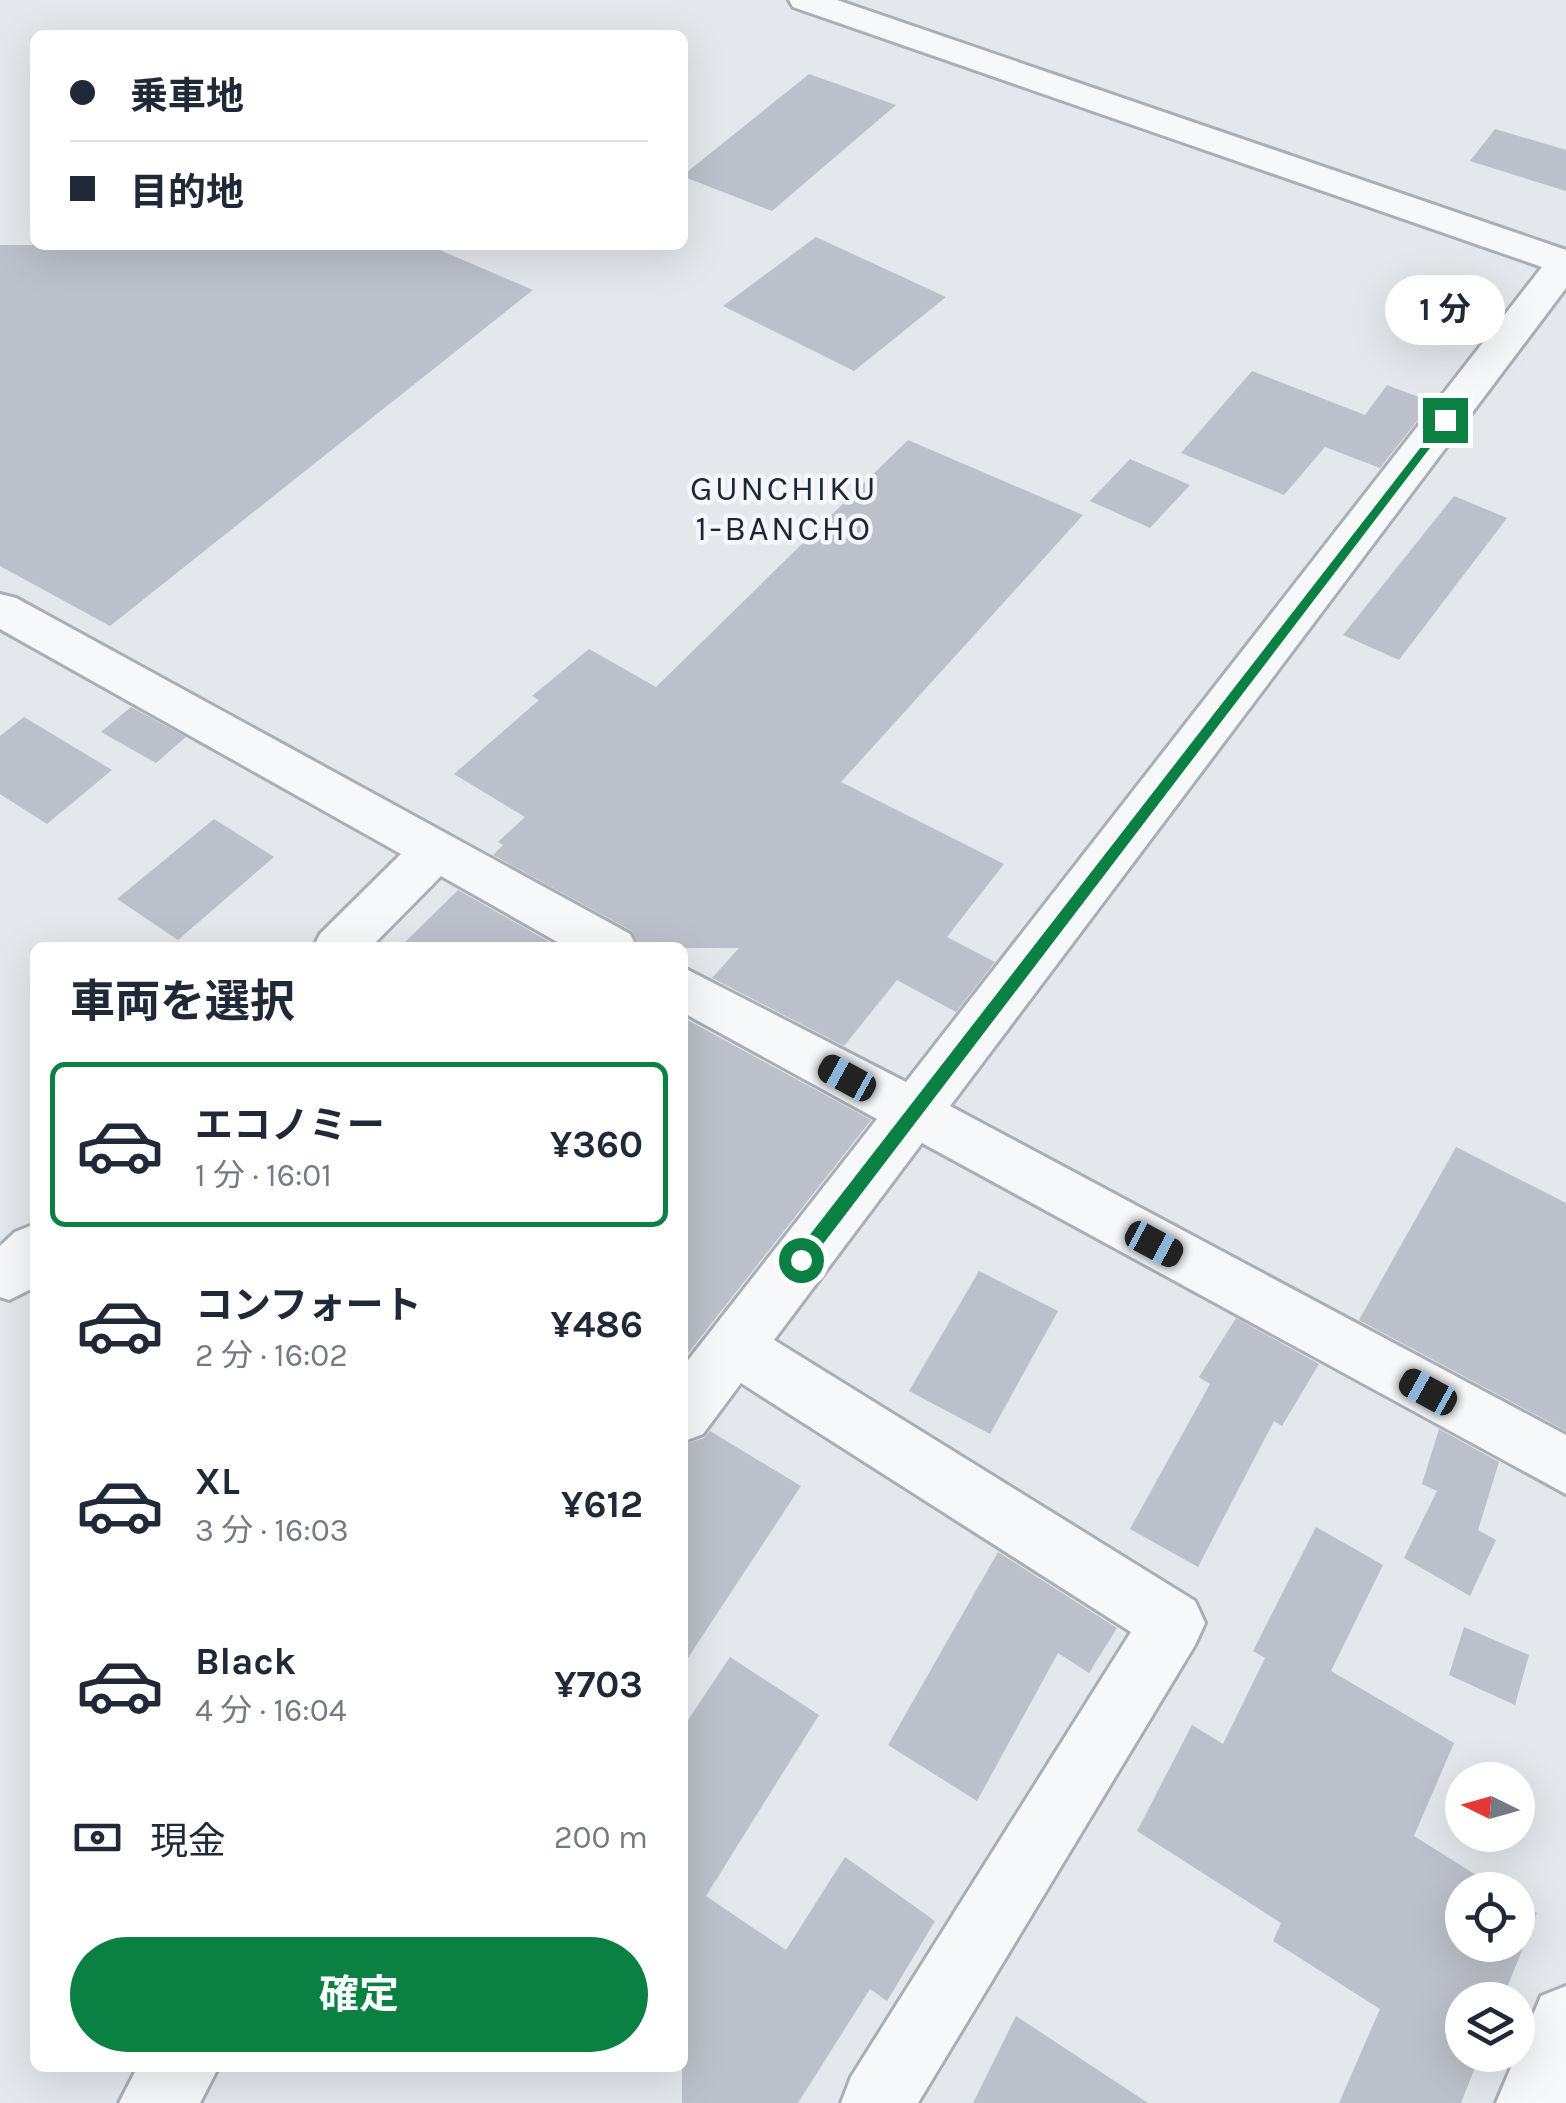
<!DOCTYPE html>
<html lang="ja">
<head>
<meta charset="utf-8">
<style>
	:root { --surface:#fff; --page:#f2f2f3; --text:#1f2937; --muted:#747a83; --line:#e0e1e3; --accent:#0b8043 }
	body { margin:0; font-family:Karla,"Noto Sans JP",sans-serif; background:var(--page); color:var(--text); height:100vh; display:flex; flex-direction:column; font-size:38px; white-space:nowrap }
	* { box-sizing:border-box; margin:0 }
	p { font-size:32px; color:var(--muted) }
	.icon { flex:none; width:55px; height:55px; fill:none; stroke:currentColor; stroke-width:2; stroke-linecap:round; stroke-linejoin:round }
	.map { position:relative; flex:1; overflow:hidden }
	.sheet { position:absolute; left:30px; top:942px; width:658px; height:1130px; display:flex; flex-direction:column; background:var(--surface); border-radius:15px; box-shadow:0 10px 40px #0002 }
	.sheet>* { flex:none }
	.banner { position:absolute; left:30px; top:30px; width:658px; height:220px; border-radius:15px; box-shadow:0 10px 40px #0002; display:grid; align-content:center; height:220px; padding:0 40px; background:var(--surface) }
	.needle { width:65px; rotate:275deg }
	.controls { position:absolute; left:1445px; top:1762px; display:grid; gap:20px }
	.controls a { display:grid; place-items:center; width:90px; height:90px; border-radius:50%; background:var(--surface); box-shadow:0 10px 40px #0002; font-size:50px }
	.end { position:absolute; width:45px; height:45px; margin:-22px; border:12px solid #0b8043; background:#fff; box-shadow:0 0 0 5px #fff }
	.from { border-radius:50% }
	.bubble { position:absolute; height:70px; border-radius:35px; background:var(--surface); box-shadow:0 10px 40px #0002; font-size:32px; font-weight:700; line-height:70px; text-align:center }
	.car { position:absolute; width:30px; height:60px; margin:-30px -15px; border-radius:12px; box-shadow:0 0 8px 2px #0007; background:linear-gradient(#222 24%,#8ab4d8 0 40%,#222 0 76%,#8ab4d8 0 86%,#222 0) }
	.banner b { display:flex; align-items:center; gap:35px; height:95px; font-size:38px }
	.banner b+b { border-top:2px solid var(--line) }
	.banner i { width:25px; height:25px; background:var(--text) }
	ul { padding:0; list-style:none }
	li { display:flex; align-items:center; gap:30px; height:165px; margin:0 20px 15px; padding:0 20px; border:5px solid transparent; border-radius:15px }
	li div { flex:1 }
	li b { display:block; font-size:38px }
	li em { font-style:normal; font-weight:700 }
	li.selected { border-color:var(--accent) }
	li>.icon { width:90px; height:90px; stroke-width:1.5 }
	h2 { padding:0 40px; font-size:45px; line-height:120px }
	.pay { display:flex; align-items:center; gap:25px; height:110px; padding:0 40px; font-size:38px }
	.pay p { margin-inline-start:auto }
	.primary-button { display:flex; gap:20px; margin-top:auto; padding:20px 40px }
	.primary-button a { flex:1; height:115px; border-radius:60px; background:var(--accent); color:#fff; font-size:40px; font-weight:700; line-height:115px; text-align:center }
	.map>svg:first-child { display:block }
	.building { fill:#bbc0ca }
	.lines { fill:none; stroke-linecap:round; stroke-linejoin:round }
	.street-casing { stroke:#a9aeb7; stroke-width:6 }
	.street { fill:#f7f8fa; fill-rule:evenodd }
	.route { fill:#0b8043 }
	.labels { text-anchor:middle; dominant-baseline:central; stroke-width:9; stroke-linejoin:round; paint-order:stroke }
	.quarter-label { font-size:35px; letter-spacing:2.5px; fill:#1d2536; stroke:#f4f6f9 }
</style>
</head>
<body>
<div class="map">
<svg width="1566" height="2103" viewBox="0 0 1566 2103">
	<rect width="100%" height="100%" fill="#e4e7ec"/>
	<path class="building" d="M809,74L896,105L772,211L682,176Z
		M1495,129L1566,150V191L1470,161Z
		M816,237L946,297L854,371L723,306Z
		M0,245H428L533,290L110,626L0,566Z
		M1252,371L1365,415L1387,385L1432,402L1380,468L1325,447L1284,495L1181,453Z
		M908,440L1083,515L841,782L1004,864L947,937L995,962L956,1012L897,980L844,1046L712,978L739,948H640L632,931L493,855L503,845L498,842L525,817L454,774L539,700L532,696L589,649L656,687Z
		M1130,459L1190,485L1150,528L1090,501Z
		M1454,496L1507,518L1399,660L1343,635Z
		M131,707L186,737L156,763L101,732Z
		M24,717L112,770L47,824L0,794V736Z
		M214,819L274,857L178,940L117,899Z
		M458,890L560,948H399Z
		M682,1017L871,1120L682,1361Z
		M1456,1147L1566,1203V1431L1359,1320Z
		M979,1271L1058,1311L990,1434L909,1391Z
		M1236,1318L1319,1364L1282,1426L1274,1421L1198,1567L1130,1529L1210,1384L1199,1377Z
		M1439,1429L1499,1462L1478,1530L1496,1540L1470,1596L1404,1558L1437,1491L1422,1484Z
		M710,1431L801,1486L682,1667V1445L704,1438Z
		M1316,1527L1383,1565L1331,1671L1454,1743L1414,1836L1500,1890H1462V1945H1518V1901L1537,1913L1502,2000H1462V2055H1480L1461,2103H1339L1380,2009L1273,1941L1281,1923L1137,1831L1192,1725L1223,1744L1265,1658L1253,1651Z
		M998,1552L1117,1628L1089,1673L1058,1653L977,1801L888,1745Z
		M1464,1627L1529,1655L1515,1705L1449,1675Z
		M730,1657L819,1715L706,1896L786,1950L845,1857L935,1921L887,2001L870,1989L798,2103H682V1729Z
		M1016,2016L1148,2103H973Z"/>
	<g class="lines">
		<g class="street-casing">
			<path id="street" d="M789,0H837L1566,250V288L950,1106L1566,1435V1494L922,1143L774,1340L1195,1601L1205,1623L1195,1645L918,2103H841L851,2077L1131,1632L741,1383L703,1434L682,1442V1368L877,1119L682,1012V967L906,1082L1542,267L793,7Z
				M0,594L16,598L630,934L637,948H568L441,876L370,948H313L320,934L401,854L0,629Z
				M35,1224V1287L9,1300L0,1297V1246L15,1232Z
				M1566,1986V2103H1496L1541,1996Z
				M137,2068H218L200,2103H119Z"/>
		</g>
		<use href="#street" class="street"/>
	</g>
	<path class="route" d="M1445,416L1449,417V423L807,1265H795V1254Z"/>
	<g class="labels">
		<g class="quarter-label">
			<text x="784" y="488">GUNCHIKU<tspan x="784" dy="40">1-BANCHO</tspan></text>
		</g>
	</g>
</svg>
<div class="controls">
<a><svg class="needle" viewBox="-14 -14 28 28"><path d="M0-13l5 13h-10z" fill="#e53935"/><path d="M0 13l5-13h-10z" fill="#747a83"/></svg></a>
<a><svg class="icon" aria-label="locate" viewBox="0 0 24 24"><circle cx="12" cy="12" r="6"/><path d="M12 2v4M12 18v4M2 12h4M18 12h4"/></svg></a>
<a><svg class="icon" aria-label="layers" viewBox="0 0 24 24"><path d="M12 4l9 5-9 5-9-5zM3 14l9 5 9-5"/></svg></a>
</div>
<i class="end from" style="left:801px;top:1260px"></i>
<i class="end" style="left:1445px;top:420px"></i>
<div class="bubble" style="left:1385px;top:275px;width:120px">1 分</div>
<i class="car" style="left:847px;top:1078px;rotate:299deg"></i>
<i class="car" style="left:1154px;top:1244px;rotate:118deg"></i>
<i class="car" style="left:1428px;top:1392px;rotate:299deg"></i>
<div class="banner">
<b><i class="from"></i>乗車地</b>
<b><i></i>目的地</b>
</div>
<section class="sheet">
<h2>車両を選択</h2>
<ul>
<li class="selected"><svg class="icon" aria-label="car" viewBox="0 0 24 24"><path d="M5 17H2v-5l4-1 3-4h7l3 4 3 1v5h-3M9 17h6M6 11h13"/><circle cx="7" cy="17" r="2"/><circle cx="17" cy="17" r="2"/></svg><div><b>エコノミー</b><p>1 分 · 16:01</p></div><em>¥360</em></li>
<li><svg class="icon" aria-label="car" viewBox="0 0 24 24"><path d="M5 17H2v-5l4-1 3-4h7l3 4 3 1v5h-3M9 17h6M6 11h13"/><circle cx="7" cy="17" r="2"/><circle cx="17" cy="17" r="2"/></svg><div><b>コンフォート</b><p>2 分 · 16:02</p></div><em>¥486</em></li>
<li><svg class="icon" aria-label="car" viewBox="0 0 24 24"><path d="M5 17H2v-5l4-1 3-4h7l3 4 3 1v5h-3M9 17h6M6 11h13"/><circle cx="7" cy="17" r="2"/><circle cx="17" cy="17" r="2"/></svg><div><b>XL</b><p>3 分 · 16:03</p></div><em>¥612</em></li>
<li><svg class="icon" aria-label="car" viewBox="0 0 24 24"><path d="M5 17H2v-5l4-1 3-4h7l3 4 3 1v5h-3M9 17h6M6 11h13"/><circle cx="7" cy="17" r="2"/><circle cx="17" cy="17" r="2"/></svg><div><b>Black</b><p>4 分 · 16:04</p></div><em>¥703</em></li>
</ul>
<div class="pay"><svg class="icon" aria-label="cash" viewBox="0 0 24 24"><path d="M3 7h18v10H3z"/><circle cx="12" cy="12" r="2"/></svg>現金<p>200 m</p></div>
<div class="primary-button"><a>確定</a></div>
</section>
</div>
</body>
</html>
